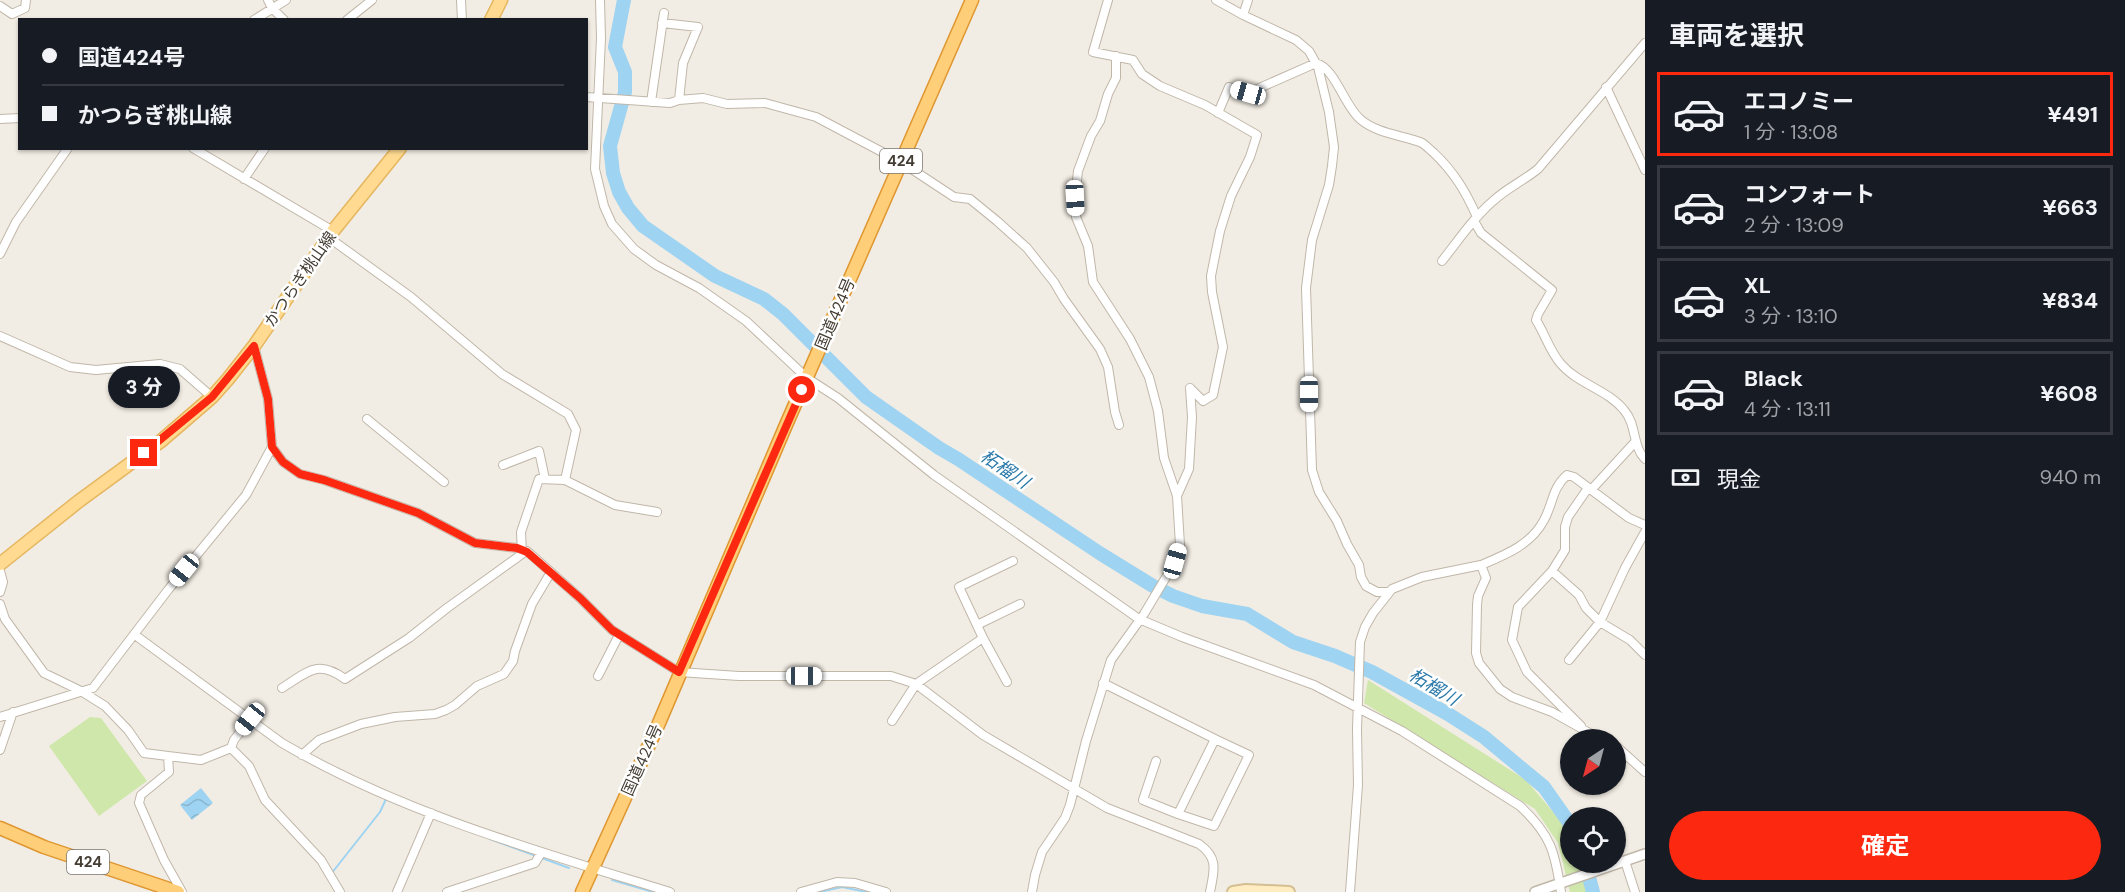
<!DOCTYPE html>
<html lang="ja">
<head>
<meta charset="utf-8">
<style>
	:root { --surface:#171b24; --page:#20242c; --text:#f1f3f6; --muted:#9ea1a6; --line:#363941; --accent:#fc2910 }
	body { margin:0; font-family:"DM Sans","Noto Sans JP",sans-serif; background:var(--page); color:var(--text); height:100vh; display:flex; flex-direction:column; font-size:22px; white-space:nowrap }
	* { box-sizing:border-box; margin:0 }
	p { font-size:20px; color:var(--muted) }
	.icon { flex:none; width:33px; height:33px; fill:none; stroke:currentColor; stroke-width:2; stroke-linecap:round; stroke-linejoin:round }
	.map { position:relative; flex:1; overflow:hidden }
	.drawer { display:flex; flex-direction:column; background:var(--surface); width:480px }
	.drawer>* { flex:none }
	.top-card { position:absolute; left:18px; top:18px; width:570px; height:132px; border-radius:0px; box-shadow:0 2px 4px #0004; display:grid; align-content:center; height:132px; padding:0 24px; background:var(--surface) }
	.needle { width:39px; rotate:216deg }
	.controls { position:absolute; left:1560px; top:729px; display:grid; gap:12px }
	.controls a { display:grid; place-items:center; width:66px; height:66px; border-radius:50%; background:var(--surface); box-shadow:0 2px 4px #0004; font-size:30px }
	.end { position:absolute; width:27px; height:27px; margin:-14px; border:8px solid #fc2910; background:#fff; box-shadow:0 0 0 3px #fff }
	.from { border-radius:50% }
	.bubble { position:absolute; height:42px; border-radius:21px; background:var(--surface); box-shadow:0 2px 4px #0004; font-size:20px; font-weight:700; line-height:42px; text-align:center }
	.car { position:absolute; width:18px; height:36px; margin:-18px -9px; border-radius:8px; box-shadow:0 0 4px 2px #0007; background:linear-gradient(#fff 24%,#345 0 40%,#fff 0 76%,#345 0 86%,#fff 0) }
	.top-card b { display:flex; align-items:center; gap:21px; height:57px; font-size:22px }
	.top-card b+b { border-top:2px solid var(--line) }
	.top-card i { width:15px; height:15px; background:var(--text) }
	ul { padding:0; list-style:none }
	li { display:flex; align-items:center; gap:18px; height:84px; margin:0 12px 9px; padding:0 12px; border:3px solid var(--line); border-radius:0px }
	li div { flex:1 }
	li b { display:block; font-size:22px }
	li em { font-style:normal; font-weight:700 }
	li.on { border-color:var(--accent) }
	li>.icon { width:54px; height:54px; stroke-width:1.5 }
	h2 { padding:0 24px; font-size:27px; line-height:72px }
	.pay { display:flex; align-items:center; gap:15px; height:66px; padding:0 24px; font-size:22px }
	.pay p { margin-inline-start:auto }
	.action { display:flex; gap:12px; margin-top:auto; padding:12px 24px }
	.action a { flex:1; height:69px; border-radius:36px; background:var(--accent); color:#fff; font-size:24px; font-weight:700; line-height:69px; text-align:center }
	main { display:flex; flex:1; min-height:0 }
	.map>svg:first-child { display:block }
	.green { fill:#cfe7ab }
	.water { fill:url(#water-waves) }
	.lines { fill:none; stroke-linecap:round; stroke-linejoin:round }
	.stream { stroke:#9ed3f1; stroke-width:2 }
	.river { stroke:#9ed3f1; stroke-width:14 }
	.minor-casing { stroke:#c0b7a9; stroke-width:10 }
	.tertiary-casing { stroke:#c0b7a9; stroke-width:12 }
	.secondary-casing { stroke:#d3bf92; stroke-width:14 }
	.primary-casing { stroke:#e5b65f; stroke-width:15 }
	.trunk-casing { stroke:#df9731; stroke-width:15 }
	.minor { stroke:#fff; stroke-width:8 }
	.tertiary { stroke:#fff; stroke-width:9 }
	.secondary { stroke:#ffedc1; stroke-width:10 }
	.primary { stroke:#ffda90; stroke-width:12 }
	.trunk { stroke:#ffce79; stroke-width:12 }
	.route { stroke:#fc2910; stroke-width:8 }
	.labels { text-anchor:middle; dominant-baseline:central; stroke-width:5; stroke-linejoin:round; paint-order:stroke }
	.shield { fill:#fff; stroke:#7c7771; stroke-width:1.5 }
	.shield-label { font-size:15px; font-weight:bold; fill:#443d34 }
	.street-label { font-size:16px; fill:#443d34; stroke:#fff }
	.water-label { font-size:18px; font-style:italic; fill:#2b7aa9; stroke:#fff }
</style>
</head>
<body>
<main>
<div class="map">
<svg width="1645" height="892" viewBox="0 0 1645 892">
	<defs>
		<pattern id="water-waves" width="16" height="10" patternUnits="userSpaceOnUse" patternTransform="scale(1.5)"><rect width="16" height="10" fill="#9ed3f1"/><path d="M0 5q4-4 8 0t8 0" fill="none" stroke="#89b6cf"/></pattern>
	</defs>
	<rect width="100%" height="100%" fill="#f2ede4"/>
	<path class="green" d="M1368,680L1526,780L1564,825L1570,840V862L1579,863L1587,892H1570L1558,843L1535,809L1364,703Z
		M90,717L101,718L147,781L99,816L49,746Z"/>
	<path class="water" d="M201,788L213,803L192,820L180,805Z"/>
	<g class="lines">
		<path class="stream" d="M490,839L569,868
			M331,874L380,812L386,799L400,805
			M612,880L653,892
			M820,892L842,887L866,892"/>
		<path class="river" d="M624,0L615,47L625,72V92L610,146L613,173L619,192L628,208L643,226L715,276L764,299L783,314L866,397L939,448L958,459L1101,554L1153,586L1173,596L1202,606L1247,614L1293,642L1335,656L1372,672L1448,714L1484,737L1544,787L1570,824
			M1585,862L1593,892"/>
		<g class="minor-casing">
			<path id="minor" d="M268,0L272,8L284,20
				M461,0L462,20
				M600,0L601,38L595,169L604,206L612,224L634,249L656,265L699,288L746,321L807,378L838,398L934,475L1139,619L1182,637L1314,685L1402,731L1520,806C1551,835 1555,852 1561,892
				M1108,0L1093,52L1133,60L1142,74L1160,86L1205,105L1257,135L1250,157L1231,196L1220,231L1211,276L1212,292L1223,347L1213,395L1203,401L1190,388
				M1216,0L1243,15L1296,40L1309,51L1318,67L1329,112L1334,147L1332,166L1329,185L1312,240L1306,288L1312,470L1319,492L1337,521L1347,544L1359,565L1361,577L1366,586L1377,592H1388
				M0,6L12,14L25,8L26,0
				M1243,15L1248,0
				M254,20L286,0
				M347,20L372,0
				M662,23L698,27L683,63L679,100
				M1606,87L1645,170
				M586,97L670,103L679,100L703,98L727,104L765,103L816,117L901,162L954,197L970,199L997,221L1027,248L1054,282L1064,299L1100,349L1108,367L1115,412L1119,425
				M651,102L664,13
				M1218,113L1229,87L1248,93L1316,63C1335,68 1344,105 1360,119C1376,133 1400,135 1420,142C1425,144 1429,149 1434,153C1454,172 1466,192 1477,217
				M0,119L20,118
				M193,148L333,231
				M244,179L265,148
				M1474,221L1481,233L1552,290L1538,314L1536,320C1545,334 1550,352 1561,364C1578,384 1608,390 1624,410C1637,425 1632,446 1645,459
				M0,254L16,222L68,148
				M1442,261C1458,241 1473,218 1493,201C1507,188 1523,181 1538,169L1645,43
				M0,336L70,367L96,370L160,364L180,369L212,397
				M367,419L444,482
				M272,447L283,462L300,474L324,480L418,513L475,543L517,548L527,551L580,598L612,630L679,672L739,676H891L916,684L983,735L1107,808L1199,844C1219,858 1214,871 1210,892
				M503,465L539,451L545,479
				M565,480L615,505L657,512
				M1591,490L1636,441
				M1177,496L1189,469L1192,417L1190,388
				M1481,565C1505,555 1531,545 1544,520C1553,504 1552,488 1567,475L1574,477L1629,518L1645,525
				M0,571L3,582L0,592
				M1552,571L1579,595L1586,608L1600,622L1630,640L1645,655
				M0,604L5,619L44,673L81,691L105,706L128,730L144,753L168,756L169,772L141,795L139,803L164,860L182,892
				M977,625L1020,604
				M135,635L282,743C401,813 538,851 670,892
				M983,638L1007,682
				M1569,660L1600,622L1625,568L1645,532
				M598,676L619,635
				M1103,683L1215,739L1178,814L1214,826L1249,755L1215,739
				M282,688C308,672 317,659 345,679L409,638L447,608L522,554L521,532L539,479L565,480L576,430L568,414L502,374L411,297L328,237
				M0,717L93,688L168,590L246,495L272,447L268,399L254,346
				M892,721L916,684L983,638L959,587L1013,561
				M1581,726L1527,672L1512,640L1518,607L1552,571L1565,550V527L1568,517L1588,488
				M1616,746L1645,772
				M231,748L249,766L265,800L321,860L340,892
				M231,748L234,740L250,719
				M0,750L13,712
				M302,755L319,740L361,724L395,717L435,714L446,710L455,705L477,686L504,674L513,661L515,651L532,604L551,572
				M168,756L201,760L231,748
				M1156,761L1143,800L1178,814
				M1625,861L1635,892
				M397,892L431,813
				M447,892L535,863L541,853
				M801,892L837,882L855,883L886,892
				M1032,892L1035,875L1042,852L1065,818L1070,805L1086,741L1111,660L1144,614L1175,562L1180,545L1177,496L1164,458L1158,411L1149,377L1130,339L1093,282L1088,246L1076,217L1075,198L1078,171L1091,136L1100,121L1108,94L1116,78V56
				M1350,892L1358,785L1357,729L1360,642L1365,627L1373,613L1392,589L1422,577L1481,565L1486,578L1478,596L1477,605L1476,653L1479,663L1500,689L1512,697L1552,712L1602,740"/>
		</g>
		<g class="tertiary-casing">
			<path id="tertiary" d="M1535,892L1645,854"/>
		</g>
		<g class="secondary-casing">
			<path id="secondary" d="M1233,892L1246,890L1289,892"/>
		</g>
		<g class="primary-casing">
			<path id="primary" d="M491,20L501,0
				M0,564L79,501L161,441L212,397L228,379L254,346L333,231L400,148"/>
		</g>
		<g class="trunk-casing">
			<path id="trunk" d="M0,828L44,847L178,892
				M582,892L659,723L786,425L972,0"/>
		</g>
		<use href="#minor" class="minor"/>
		<use href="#tertiary" class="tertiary"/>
		<use href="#secondary" class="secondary"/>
		<use href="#primary" class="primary"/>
		<use href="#trunk" class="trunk"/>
	</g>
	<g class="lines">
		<path class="route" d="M144,453L212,397L254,346L268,399L272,447L283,462L300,474L324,480L418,513L475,543L517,548L527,552L580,598L612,630L679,672L802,390"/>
	</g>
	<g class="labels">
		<g class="shield">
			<rect x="880" y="149" width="42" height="24" rx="4.5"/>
			<rect x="67" y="850" width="42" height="24" rx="4.5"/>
		</g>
		<g class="shield-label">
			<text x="901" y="161">424</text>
			<text x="88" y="862">424</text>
		</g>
		<g class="street-label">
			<text transform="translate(300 279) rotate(-55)">かつらぎ桃山線</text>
			<text transform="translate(835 314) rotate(-67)">国道424号</text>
			<text transform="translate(642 760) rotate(-66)">国道424号</text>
		</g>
		<g class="water-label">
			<text transform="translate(1005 469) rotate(34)">柘榴川</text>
			<text transform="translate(1434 687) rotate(31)">柘榴川</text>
		</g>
	</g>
</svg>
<div class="controls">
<a><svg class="needle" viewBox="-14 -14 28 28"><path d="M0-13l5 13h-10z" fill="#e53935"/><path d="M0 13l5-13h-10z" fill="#9ea1a6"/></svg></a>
<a><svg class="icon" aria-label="locate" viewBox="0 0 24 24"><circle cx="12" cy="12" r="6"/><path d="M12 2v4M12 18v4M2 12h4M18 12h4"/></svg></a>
</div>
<i class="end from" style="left:802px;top:390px"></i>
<i class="end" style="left:144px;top:453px"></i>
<div class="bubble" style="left:108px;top:366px;width:72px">3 分</div>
<i class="car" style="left:1248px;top:93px;rotate:286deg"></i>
<i class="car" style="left:1075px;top:198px;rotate:177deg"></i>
<i class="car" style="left:1309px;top:394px;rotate:180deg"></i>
<i class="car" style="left:1175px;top:561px;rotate:16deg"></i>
<i class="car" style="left:184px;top:570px;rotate:219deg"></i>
<i class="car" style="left:804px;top:676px;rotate:90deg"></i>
<i class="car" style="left:250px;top:719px;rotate:219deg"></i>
<div class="top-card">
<b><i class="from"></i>国道424号</b>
<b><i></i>かつらぎ桃山線</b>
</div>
</div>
<section class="drawer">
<h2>車両を選択</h2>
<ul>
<li class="on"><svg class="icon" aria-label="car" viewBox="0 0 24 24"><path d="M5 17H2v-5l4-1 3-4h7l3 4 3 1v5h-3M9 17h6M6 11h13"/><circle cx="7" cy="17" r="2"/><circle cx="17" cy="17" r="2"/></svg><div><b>エコノミー</b><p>1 分 · 13:08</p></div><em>¥491</em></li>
<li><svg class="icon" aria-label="car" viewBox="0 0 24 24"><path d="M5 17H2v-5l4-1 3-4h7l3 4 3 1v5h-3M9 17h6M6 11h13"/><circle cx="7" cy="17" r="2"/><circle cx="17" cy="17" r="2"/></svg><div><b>コンフォート</b><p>2 分 · 13:09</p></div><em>¥663</em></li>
<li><svg class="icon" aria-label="car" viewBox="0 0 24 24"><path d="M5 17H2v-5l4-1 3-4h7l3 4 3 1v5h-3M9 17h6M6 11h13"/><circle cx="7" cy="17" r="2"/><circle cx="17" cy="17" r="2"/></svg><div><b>XL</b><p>3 分 · 13:10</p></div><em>¥834</em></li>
<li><svg class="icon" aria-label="car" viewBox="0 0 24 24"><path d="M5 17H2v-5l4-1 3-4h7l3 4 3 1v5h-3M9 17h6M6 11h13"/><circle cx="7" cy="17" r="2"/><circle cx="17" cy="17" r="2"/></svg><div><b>Black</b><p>4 分 · 13:11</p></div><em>¥608</em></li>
</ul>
<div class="pay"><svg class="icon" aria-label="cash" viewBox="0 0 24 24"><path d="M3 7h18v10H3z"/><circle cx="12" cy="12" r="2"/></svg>現金<p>940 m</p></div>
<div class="action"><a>確定</a></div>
</section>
</main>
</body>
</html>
